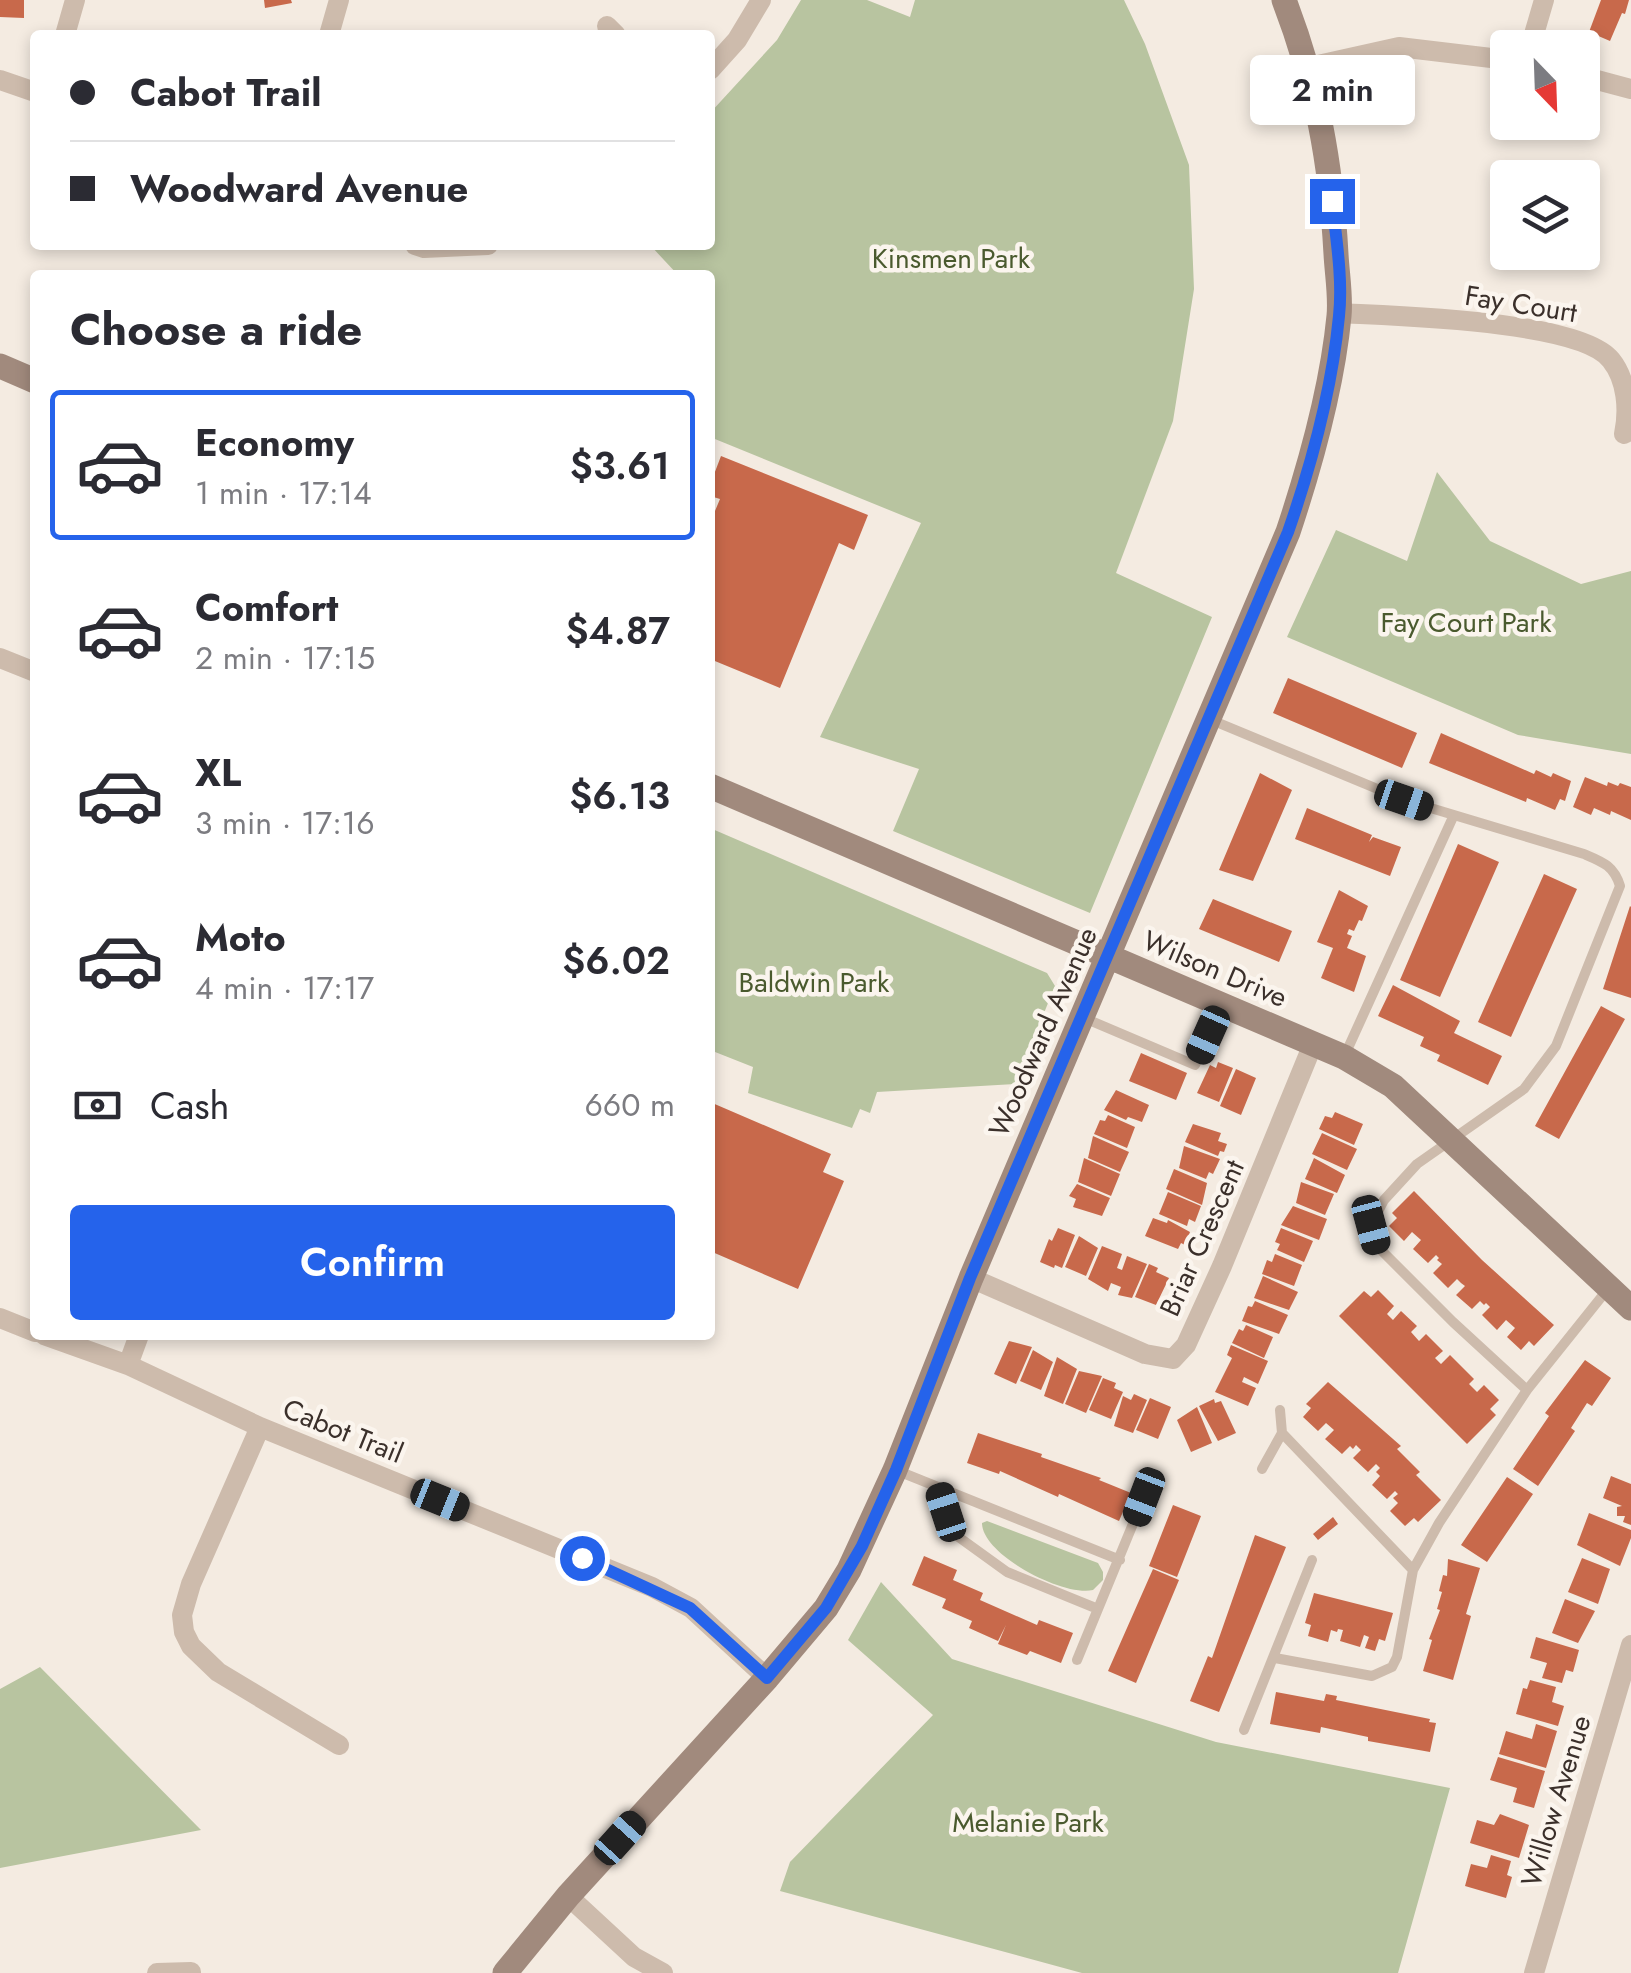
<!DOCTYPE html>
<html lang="en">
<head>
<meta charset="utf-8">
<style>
	:root { --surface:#fff; --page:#f7f7f7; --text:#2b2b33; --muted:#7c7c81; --line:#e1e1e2; --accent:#2563eb }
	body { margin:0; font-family:Jost,sans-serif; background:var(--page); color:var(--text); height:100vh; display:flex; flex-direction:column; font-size:38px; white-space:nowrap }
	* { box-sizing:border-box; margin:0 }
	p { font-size:32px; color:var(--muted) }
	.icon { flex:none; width:55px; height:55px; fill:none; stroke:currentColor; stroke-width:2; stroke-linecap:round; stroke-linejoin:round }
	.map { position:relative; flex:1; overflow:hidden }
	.panel { position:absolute; left:30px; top:270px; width:685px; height:1070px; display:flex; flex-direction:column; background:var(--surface); border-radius:10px; box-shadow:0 5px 15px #0003 }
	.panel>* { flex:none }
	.top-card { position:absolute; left:30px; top:30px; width:685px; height:220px; border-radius:10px; box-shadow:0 5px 15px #0003; display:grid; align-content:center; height:220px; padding:0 40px; background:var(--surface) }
	.needle { width:65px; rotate:157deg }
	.fabs { position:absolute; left:1490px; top:30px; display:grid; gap:20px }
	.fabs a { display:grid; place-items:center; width:110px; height:110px; border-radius:10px; background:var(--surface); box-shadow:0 5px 15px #0003; font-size:50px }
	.end { position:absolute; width:45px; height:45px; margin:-22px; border:12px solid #2563eb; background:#fff; box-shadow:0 0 0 5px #fff }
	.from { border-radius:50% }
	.bubble { position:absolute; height:70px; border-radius:10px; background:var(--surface); box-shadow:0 5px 15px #0003; font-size:32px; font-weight:600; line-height:70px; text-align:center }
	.car { position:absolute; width:30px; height:60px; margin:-30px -15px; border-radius:12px; box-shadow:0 0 8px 2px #0007; background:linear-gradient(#222 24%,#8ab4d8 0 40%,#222 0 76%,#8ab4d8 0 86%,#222 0) }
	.top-card b { display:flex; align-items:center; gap:35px; height:95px; font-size:38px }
	.top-card b+b { border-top:2px solid var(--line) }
	.top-card i { width:25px; height:25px; background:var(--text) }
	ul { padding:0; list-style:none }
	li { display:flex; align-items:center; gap:30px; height:150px; margin:0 20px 15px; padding:0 20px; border:5px solid transparent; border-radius:10px }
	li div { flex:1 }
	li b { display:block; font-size:38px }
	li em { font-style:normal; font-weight:600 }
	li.selected { border-color:var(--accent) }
	li>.icon { width:90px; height:90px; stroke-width:1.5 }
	h2 { padding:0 40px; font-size:45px; line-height:120px }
	.pay { display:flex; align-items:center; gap:25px; height:110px; padding:0 40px; font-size:38px }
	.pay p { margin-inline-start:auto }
	.cta { display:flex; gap:20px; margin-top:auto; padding:20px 40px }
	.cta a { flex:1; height:115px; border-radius:10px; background:var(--accent); color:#fff; font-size:40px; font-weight:600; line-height:115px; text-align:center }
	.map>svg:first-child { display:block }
	.green { fill:#b8c4a0 }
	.building { fill:#c8694b }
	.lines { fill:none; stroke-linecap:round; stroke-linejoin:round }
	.lane { stroke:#cdbbac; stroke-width:10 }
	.street { stroke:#cdbbac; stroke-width:20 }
	.secondary { stroke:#a18a7d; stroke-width:25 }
	.route { stroke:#2563eb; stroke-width:12 }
	.labels { text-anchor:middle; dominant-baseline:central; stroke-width:9; stroke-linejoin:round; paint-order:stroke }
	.park-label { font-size:28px; fill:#4a5a2e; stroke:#fbf5ee }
	.street-label { font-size:28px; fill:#3b302b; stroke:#fbf5ee }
</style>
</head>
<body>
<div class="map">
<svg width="1631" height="1973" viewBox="0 0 1631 1973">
	<rect width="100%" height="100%" fill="#f4ebe1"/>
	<path class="green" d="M801,0H867L910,17L915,0H1124L1145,44L1189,165L1194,289L1173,421L1116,573L1212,617L1090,913L893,831L919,769L820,737L921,523L710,437V275H678L650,245H710V113L777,40Z
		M1437,472L1490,541L1581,584L1631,571V754L1518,735L1287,637L1336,530L1407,561Z
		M710,828L1047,973L1055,986L1015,1084L877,1092L870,1113L860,1109L852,1128L748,1093L753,1067L710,1050Z
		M987,1521L1098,1563L1103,1572V1580L1093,1590C1064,1597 982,1555 982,1523Z
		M881,1582L952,1659L1216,1742L1450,1788L1398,1973H1082L780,1891L790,1862L933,1715L848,1640Z
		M40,1667L201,1830L0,1868V1689Z"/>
	<path class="building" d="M0,0H24V18L0,17Z
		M264,0H291L292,3L265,8Z
		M1601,0H1629L1625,14L1622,13L1610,41L1589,32Z
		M721,456L868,515L854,550L839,543L780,688L710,659V523L720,499L710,496V485Z
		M1288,678L1417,733L1402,768L1273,713Z
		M1441,733L1534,774L1536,770L1551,777L1553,773L1571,781L1565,801L1560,799L1555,810L1527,798L1526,802L1429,763Z
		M1260,773L1292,790L1253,881L1219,870Z
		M1585,777L1607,786L1608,782L1618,786L1620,783L1631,787V820L1611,811L1610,815L1594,808L1591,815L1573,807Z
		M1307,808L1372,835L1369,842L1373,837L1401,847L1390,876L1295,839Z
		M1458,844L1499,862L1440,997L1400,980Z
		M1544,874L1577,889L1511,1037L1478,1022Z
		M1339,890L1368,906L1362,921L1359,920L1354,931L1349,929L1347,934L1352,936L1347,948L1366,956L1354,992L1321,978L1333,948L1317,942Z
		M1213,899L1292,931L1279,962L1199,929Z
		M1630,906L1631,907V998L1603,989Z
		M1393,985L1460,1021L1454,1033L1502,1056L1488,1085L1437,1061L1440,1055L1420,1046L1424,1037L1378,1016Z
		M1601,1006L1625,1019L1559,1139L1535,1126Z
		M1141,1053L1187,1073L1176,1100L1129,1081Z
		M1218,1062L1233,1068L1219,1102L1197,1093L1210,1065L1216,1068Z
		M1236,1069L1256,1078L1241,1115L1220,1106Z
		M1116,1090L1149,1105L1142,1122L1128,1117L1126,1120L1104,1110Z
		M710,1102L831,1154L823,1172L844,1181L798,1289L710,1251Z
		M1335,1112L1363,1124L1354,1145L1319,1129L1325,1116L1332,1118Z
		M1108,1115L1135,1127L1127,1148L1094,1134L1100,1120L1105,1121Z
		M1193,1124L1221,1133L1218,1141L1227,1144L1224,1152L1220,1151L1218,1156L1185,1142Z
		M1322,1133L1357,1149L1347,1170L1312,1154Z
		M1093,1136L1129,1152L1120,1172L1088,1158Z
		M1184,1146L1220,1159L1213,1174L1209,1172L1206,1179L1179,1168Z
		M1084,1158L1120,1174L1111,1196L1078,1182Z
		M1314,1158L1345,1175L1337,1193L1305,1179Z
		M1174,1169L1207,1183L1202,1205L1166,1189Z
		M1301,1182L1334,1194L1325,1215L1296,1203Z
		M1077,1184L1110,1198L1102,1216L1073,1207L1076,1199L1069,1196Z
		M1414,1191L1482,1260L1554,1325L1534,1346L1529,1341L1521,1350L1507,1337L1515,1328L1506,1320L1497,1330L1482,1315L1490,1307L1486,1303L1484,1305L1480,1301L1472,1309L1456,1295L1465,1286L1461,1283L1457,1279L1448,1288L1433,1273L1442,1264L1437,1260L1439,1258L1436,1255L1428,1263L1413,1249L1421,1240L1412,1232L1404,1241L1389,1226L1397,1218L1392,1213Z
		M1168,1192L1201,1206L1195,1222L1189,1219L1187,1226L1159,1214Z
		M1293,1206L1327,1219L1319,1240L1281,1225Z
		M1153,1218L1167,1223L1168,1220L1190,1232L1185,1245L1181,1243L1178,1249L1145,1236Z
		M1058,1228L1075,1235L1062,1268L1055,1265L1054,1268L1040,1262L1049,1239L1052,1241Z
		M1281,1228L1313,1241L1304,1262L1277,1250L1280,1244L1275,1242Z
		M1079,1236L1098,1248L1086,1276L1065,1267Z
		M1102,1246L1122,1254L1117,1268L1122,1270L1127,1256L1147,1264L1132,1298L1118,1295L1121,1287L1111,1283L1108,1291L1088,1279Z
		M1275,1254L1302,1265L1294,1286L1262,1274L1267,1260L1272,1262Z
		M1149,1264L1158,1268L1156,1272L1169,1278L1156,1305L1135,1297Z
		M1263,1276L1298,1292L1289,1310L1254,1298Z
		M1378,1290L1394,1306L1387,1314L1393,1320L1401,1311L1417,1326L1411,1332L1419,1341L1426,1334L1443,1351L1435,1358L1441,1364L1450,1355L1474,1379L1469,1384L1477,1392L1484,1385L1499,1400L1490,1409L1496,1415L1467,1444L1339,1316L1364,1291L1371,1297Z
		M1255,1301L1288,1315L1279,1334L1242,1321L1248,1306L1252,1307Z
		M1246,1325L1273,1337L1264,1358L1232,1343L1239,1329L1243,1331Z
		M1009,1341L1032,1347L1016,1384L994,1374Z
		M1231,1345L1268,1361L1258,1384L1244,1377L1242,1382L1256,1388L1248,1406L1215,1392L1232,1358L1227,1355Z
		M1033,1350L1053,1362L1041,1390L1020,1381Z
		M1057,1357L1077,1369L1063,1404L1044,1396Z
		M1585,1360L1611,1378L1592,1406L1587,1403L1571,1428L1575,1431L1538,1486L1513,1469L1549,1416L1545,1413Z
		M1079,1371L1102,1376L1086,1413L1065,1404Z
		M1103,1378L1116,1383L1114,1388L1123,1392L1111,1419L1089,1410Z
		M1328,1382L1401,1446L1397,1449L1420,1472L1416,1475L1441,1500L1418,1522L1414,1518L1405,1526L1390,1511L1398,1503L1393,1498L1398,1494L1395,1491L1387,1499L1372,1485L1380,1476L1376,1472L1380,1468L1376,1464L1368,1472L1353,1458L1361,1450L1356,1445L1353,1449L1350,1446L1342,1454L1325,1439L1334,1430L1326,1423L1318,1431L1303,1417L1311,1408L1306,1404Z
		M1134,1394L1147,1400L1133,1433L1114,1426L1123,1396L1131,1400Z
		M1150,1398L1171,1407L1158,1439L1136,1430Z
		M1214,1399L1215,1403L1221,1401L1236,1433L1218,1441L1199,1406Z
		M1197,1407L1212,1443L1191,1452L1177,1420Z
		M978,1433L1042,1454L1041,1457L1101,1478L1099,1480L1131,1493L1119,1521L1059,1494L1058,1497L1000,1471L999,1474L967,1463Z
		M1611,1476L1631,1484V1525L1623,1522L1625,1516H1617V1507L1622,1506L1603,1498Z
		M1507,1477L1533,1494L1487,1562L1461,1545Z
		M1173,1505L1201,1516L1177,1577L1149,1566Z
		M1589,1513L1631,1530V1538L1620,1566L1577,1545Z
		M1333,1517L1338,1524L1318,1540L1313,1534Z
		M1255,1535L1286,1547L1219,1712L1190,1701L1208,1656L1212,1658Z
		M924,1556L957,1570L953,1580L983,1593L980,1600L1037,1625L1039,1620L1073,1633L1061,1663L1030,1651L1027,1655L998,1644L1006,1625L998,1641L969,1628L972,1621L942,1608L946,1599L912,1585Z
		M1582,1558L1610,1569L1598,1604L1568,1592Z
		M1448,1559L1480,1568L1466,1614L1471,1616L1453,1680L1423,1671L1432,1640L1429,1639L1440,1610L1437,1609L1442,1592L1439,1591L1443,1575L1447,1576Z
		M1153,1569L1179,1580L1136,1683L1108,1671Z
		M1314,1593L1393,1613L1385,1641L1379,1639L1375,1651L1365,1648L1369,1637L1364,1635L1360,1647L1340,1641L1343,1630L1338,1629L1337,1632L1331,1630L1328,1642L1308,1636L1311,1625L1305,1623Z
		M1565,1599L1595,1611L1578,1643L1552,1633Z
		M1536,1637L1579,1650L1573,1672L1566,1670L1562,1683L1542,1678L1547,1663L1530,1658Z
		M1530,1680L1556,1687L1552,1702L1564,1706L1558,1726L1516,1714L1523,1688L1527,1689Z
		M1276,1692L1324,1701L1326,1694L1337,1696L1336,1700L1430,1719L1429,1722L1436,1723L1430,1752L1368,1741V1737L1321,1727L1320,1733L1270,1724Z
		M1536,1724L1557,1731L1546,1768L1499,1754L1506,1731L1532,1739Z
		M1498,1757L1545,1771L1534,1808L1513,1802L1517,1788L1490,1780Z
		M1500,1814L1529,1825L1519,1858L1470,1843L1477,1820L1494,1825Z
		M1491,1855L1511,1861L1507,1875L1512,1877L1506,1898L1465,1886L1471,1864L1487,1868Z"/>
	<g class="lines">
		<path class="lane" d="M1209,719L1404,800L1584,854C1603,862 1614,866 1620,886L1556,1046L1524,1089L1417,1164L1384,1200L1371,1225L1377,1246L1453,1322L1527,1390
			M1084,1018L1195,1065L1222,1005
			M1344,1057L1453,817
			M1282,1433L1413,1570
			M1262,1469L1282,1433L1280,1410
			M898,1471L1120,1560
			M938,1490L953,1533L1007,1572L1098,1609
			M1275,1658L1372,1676L1392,1667L1397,1657L1413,1570L1439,1523L1527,1390L1607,1290
			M1077,1660L1144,1497
			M1244,1730L1312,1560"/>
		<path class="street" d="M607,26L616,35
			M65,35L75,0
			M329,35L339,0
			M1530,48L1544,0
			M1309,67L1399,47L1508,60
			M710,70L737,40L761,0
			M1582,76L1631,89
			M0,80L35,92
			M415,245L424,248L488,245
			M1339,313C1393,316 1580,320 1611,360C1627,380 1629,410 1624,434
			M0,658L35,672
			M971,1278L1145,1354L1173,1359L1186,1345L1222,1266L1313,1044
			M0,1318L35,1332
			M44,1335L128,1365L260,1427L652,1587L691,1608L767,1678
			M128,1365L139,1335
			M260,1427L191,1584L182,1615L184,1632L191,1646L218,1672L339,1745
			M568,1896L634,1957L663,1973
			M157,1973L191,1972
			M1534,1973L1631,1645"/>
		<path class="secondary" d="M0,366L35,381
			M710,786L1344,1057L1393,1086L1631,1308
			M505,1973L568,1896L767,1678L826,1608L849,1570L895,1470L971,1278L1288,532C1311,463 1332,389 1339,316C1341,296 1337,274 1336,254C1331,163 1317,86 1284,0"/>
	</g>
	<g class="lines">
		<path class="route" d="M582,1558L690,1608L767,1678L826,1608L862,1546L896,1470L970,1278L1288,532C1312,463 1332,389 1339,316C1343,279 1336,238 1332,201"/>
	</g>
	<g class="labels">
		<g class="park-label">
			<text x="951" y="258">Kinsmen Park</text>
			<text x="1466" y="622">Fay Court Park</text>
			<text x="814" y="982">Baldwin Park</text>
			<text x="1028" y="1822">Melanie Park</text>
		</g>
		<g class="street-label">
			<text transform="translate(1521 304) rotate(9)">Fay Court</text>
			<text transform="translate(1215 969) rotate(23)">Wilson Drive</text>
			<text transform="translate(1043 1032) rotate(-66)">Woodward Avenue</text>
			<text transform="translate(1202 1238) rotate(-66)">Briar Crescent</text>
			<text transform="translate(343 1431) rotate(22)">Cabot Trail</text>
			<text transform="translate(1556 1801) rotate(-73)">Willow Avenue</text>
		</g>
	</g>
</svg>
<div class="fabs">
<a><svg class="needle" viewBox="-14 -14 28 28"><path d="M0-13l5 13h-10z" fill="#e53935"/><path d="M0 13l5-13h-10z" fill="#7c7c81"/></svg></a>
<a><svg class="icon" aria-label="layers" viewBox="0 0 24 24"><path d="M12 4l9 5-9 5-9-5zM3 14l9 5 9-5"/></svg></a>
</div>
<i class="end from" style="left:582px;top:1558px"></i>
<i class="end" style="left:1332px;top:201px"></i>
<div class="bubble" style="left:1250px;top:55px;width:165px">2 min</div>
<i class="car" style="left:1404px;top:800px;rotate:109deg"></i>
<i class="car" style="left:1208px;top:1035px;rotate:204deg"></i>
<i class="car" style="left:1371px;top:1225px;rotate:165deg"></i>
<i class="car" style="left:1144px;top:1497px;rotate:201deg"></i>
<i class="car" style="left:440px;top:1500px;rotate:112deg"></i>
<i class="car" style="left:946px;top:1512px;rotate:342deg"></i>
<i class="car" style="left:620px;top:1838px;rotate:42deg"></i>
<div class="top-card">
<b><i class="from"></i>Cabot Trail</b>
<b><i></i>Woodward Avenue</b>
</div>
<section class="panel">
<h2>Choose a ride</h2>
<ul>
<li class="selected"><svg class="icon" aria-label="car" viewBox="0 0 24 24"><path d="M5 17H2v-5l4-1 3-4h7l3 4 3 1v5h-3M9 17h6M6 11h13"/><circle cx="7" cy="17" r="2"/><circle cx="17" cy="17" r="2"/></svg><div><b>Economy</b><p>1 min · 17:14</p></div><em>$3.61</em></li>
<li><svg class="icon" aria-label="car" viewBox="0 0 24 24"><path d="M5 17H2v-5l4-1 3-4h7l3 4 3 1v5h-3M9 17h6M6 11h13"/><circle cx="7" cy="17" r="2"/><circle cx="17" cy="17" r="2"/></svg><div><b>Comfort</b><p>2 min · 17:15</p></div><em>$4.87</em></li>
<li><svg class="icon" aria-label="car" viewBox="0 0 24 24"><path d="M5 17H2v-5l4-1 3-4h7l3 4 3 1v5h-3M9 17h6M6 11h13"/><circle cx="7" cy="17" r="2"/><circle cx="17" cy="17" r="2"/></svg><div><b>XL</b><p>3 min · 17:16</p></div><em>$6.13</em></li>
<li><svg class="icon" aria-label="car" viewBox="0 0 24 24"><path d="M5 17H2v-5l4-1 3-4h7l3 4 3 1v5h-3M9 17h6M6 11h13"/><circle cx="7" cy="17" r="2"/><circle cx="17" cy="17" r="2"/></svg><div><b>Moto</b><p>4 min · 17:17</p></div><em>$6.02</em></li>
</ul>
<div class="pay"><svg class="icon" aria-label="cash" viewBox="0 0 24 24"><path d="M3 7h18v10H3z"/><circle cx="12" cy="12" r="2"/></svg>Cash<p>660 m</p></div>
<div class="cta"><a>Confirm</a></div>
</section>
</div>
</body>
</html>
